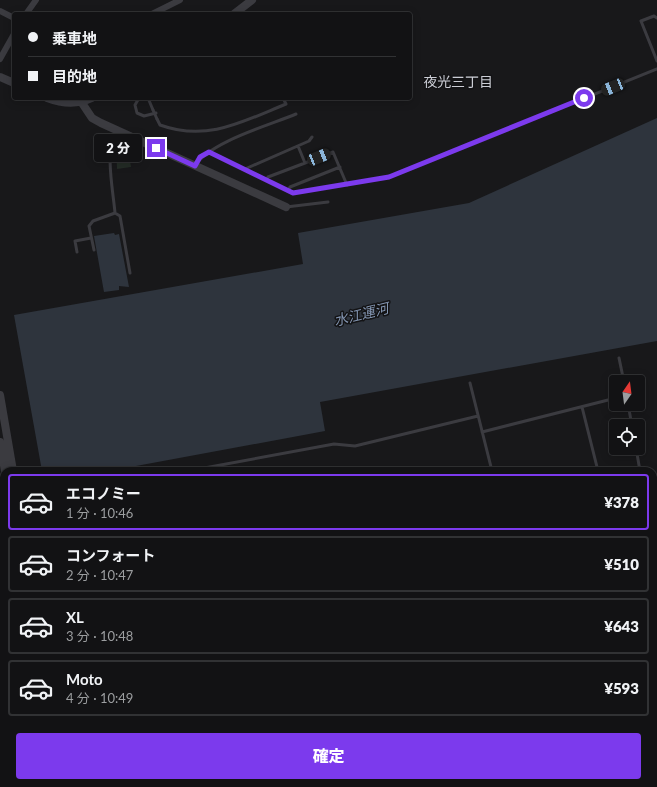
<!DOCTYPE html>
<html lang="ja">
<head>
<meta charset="utf-8">
<style>
	:root { --surface:#121214; --page:#1f2022; --text:#f1f3f6; --muted:#9c9ea0; --line:#313234; --accent:#7c3aed }
	body { margin:0; font-family:Lato,"Noto Sans JP",sans-serif; background:var(--page); color:var(--text); height:100vh; display:flex; flex-direction:column; font-size:15px; white-space:nowrap }
	* { box-sizing:border-box; margin:0 }
	p { font-size:13px; color:var(--muted) }
	.icon { flex:none; width:22px; height:22px; fill:none; stroke:currentColor; stroke-width:2; stroke-linecap:round; stroke-linejoin:round }
	.map { position:relative; flex:1; overflow:hidden }
	.side { position:absolute; left:0px; top:467px; width:657px; height:320px; display:flex; flex-direction:column; background:var(--surface); border-radius:12px 12px 0 0; box-shadow:0 2px 10px #0003,0 0 0 1px var(--line) }
	.side>* { flex:none }
	.banner { position:absolute; left:12px; top:12px; width:400px; height:88px; border-radius:4px; box-shadow:0 2px 10px #0003,0 0 0 1px var(--line); display:grid; align-content:center; height:88px; padding:0 16px; background:var(--surface) }
	.needle { width:26px; rotate:14deg }
	.buttons { position:absolute; left:609px; top:375px; display:grid; gap:8px }
	.buttons a { display:grid; place-items:center; width:36px; height:36px; border-radius:4px; background:var(--surface); box-shadow:0 2px 10px #0003,0 0 0 1px var(--line); font-size:20px }
	.end { position:absolute; width:18px; height:18px; margin:-9px; border:5px solid #7c3aed; background:#fff; box-shadow:0 0 0 2px #fff }
	.from { border-radius:50% }
	.bubble { position:absolute; height:28px; border-radius:4px; background:var(--surface); box-shadow:0 2px 10px #0003,0 0 0 1px var(--line); font-size:13px; font-weight:800; line-height:28px; text-align:center }
	.car { position:absolute; width:12px; height:24px; margin:-12px -6px; border-radius:5px; box-shadow:0 0 3px 1px #0007; background:linear-gradient(#222 24%,#8ab4d8 0 40%,#222 0 76%,#8ab4d8 0 86%,#222 0) }
	.banner b { display:flex; align-items:center; gap:14px; height:38px; font-size:15px }
	.banner b+b { border-top:1px solid var(--line) }
	.banner i { width:10px; height:10px; background:var(--text) }
	ul { padding:7px 0 0; list-style:none }
	li { display:flex; align-items:center; gap:12px; height:56px; margin:0 8px 6px; padding:0 8px; border:2px solid var(--line); border-radius:4px }
	li div { flex:1 }
	li b { display:block; font-size:15px }
	li em { font-style:normal; font-weight:800 }
	li.on { border-color:var(--accent) }
	li>.icon { width:36px; height:36px; stroke-width:1.5 }
	.cta { display:flex; gap:8px; margin-top:auto; padding:8px 16px }
	.cta a { flex:1; height:46px; border-radius:4px; background:var(--accent); color:#fff; font-size:16px; font-weight:800; line-height:46px; text-align:center }
	.map>svg:first-child { display:block }
	.green { fill:#242c26 }
	.water { fill:#2e343d }
	.lines { fill:none; stroke-linecap:round; stroke-linejoin:round }
	.service { stroke:#3b3b40; stroke-width:3 }
	.minor { stroke:#3b3b40; stroke-width:6 }
	.tertiary { stroke:#3b3b40; stroke-width:8 }
	.service-bridge { stroke:#3b3b40; stroke-width:3 }
	.route { stroke:#7c3aed; stroke-width:5 }
	.labels { text-anchor:middle; dominant-baseline:central; stroke-width:3; stroke-linejoin:round; paint-order:stroke }
	.neighbourhood-label { font-size:14px; fill:#cbcdd5; stroke:#131315 }
	.water-label { font-size:14px; font-style:italic; fill:#8496b2; stroke:#131315 }
</style>
</head>
<body>
<div class="map">
<svg width="657" height="787" viewBox="0 0 657 787">
	<rect width="100%" height="100%" fill="#18181a"/>
	<path class="green" d="M116,144L128,149L131,167L117,169Z"/>
	<path class="water" d="M657,118V341L320,402L325,431L109,471H42L14,315L303,264L298,233L469,203Z
		M114,233L115,235L119,234L129,287L119,286V290L104,292L94,236Z"/>
	<g class="lines">
		<path class="service" d="M657,18L654,16L641,21L657,61
			M139,98L135,105L137,113L144,116L156,113
			M148,98L153,110
			M157,119L160,125C207,142 242,122 286,104L283,98
			M115,131C105,153 113,190 115,213L120,216L130,273
			M298,146L305,163L333,152L347,185
			M209,152L293,193L389,177L657,69
			M195,166C209,142 270,125 296,114
			M245,169L309,141L312,137
			M267,180L268,177L305,163
			M288,191L290,187L340,167
			M286,207L328,202
			M94,250L89,226L93,221L115,213
			M77,252L75,241L91,238
			M619,358L624,382
			M470,383L492,471
			M628,404L632,426
			M582,407L598,471
			M482,432L616,398
			M636,448L640,471
			M188,471L334,444L355,446L478,416
			M653,522L657,521
			M653,541L657,562
			M0,603L4,625
			M653,676L657,675
			M653,698L657,697
			M32,783V787
			M94,783L106,787
			M212,783L213,787
			M560,783L561,787
			M314,787L330,783"/>
		<path class="minor" d="M0,11L14,18
			M26,14L36,0
			M152,14L180,0
			M0,59L14,34"/>
		<path class="tertiary" d="M234,14L252,0
			M0,77L14,83
			M47,98C63,104 77,105 92,98
			M82,103L92,118L101,123L286,207
			M0,395L13,471
			M0,442L5,471
			M60,783L61,787
			M68,783L69,787"/>
		<path class="service-bridge" d="M153,110L157,119"/>
	</g>
	<g class="lines">
		<path class="route" d="M156,148L195,166L200,157L209,152L293,193L389,177L584,98"/>
	</g>
	<g class="labels">
		<g class="neighbourhood-label">
			<text x="458" y="81">夜光三丁目</text>
		</g>
		<g class="water-label">
			<text transform="translate(361 314) rotate(-14)">水江運河</text>
		</g>
	</g>
</svg>
<div class="buttons">
<a><svg class="needle" viewBox="-14 -14 28 28"><path d="M0-13l5 13h-10z" fill="#e53935"/><path d="M0 13l5-13h-10z" fill="#9c9ea0"/></svg></a>
<a><svg class="icon" aria-label="locate" viewBox="0 0 24 24"><circle cx="12" cy="12" r="6"/><path d="M12 2v4M12 18v4M2 12h4M18 12h4"/></svg></a>
</div>
<i class="end from" style="left:584px;top:98px"></i>
<i class="end" style="left:156px;top:148px"></i>
<div class="bubble" style="left:94px;top:134px;width:48px">2 分</div>
<i class="car" style="left:613px;top:87px;rotate:248deg"></i>
<i class="car" style="left:319px;top:157px;rotate:68deg"></i>
<div class="banner">
<b><i class="from"></i>乗車地</b>
<b><i></i>目的地</b>
</div>
<section class="side">
<ul>
<li class="on"><svg class="icon" aria-label="car" viewBox="0 0 24 24"><path d="M5 17H2v-5l4-1 3-4h7l3 4 3 1v5h-3M9 17h6M6 11h13"/><circle cx="7" cy="17" r="2"/><circle cx="17" cy="17" r="2"/></svg><div><b>エコノミー</b><p>1 分 · 10:46</p></div><em>¥378</em></li>
<li><svg class="icon" aria-label="car" viewBox="0 0 24 24"><path d="M5 17H2v-5l4-1 3-4h7l3 4 3 1v5h-3M9 17h6M6 11h13"/><circle cx="7" cy="17" r="2"/><circle cx="17" cy="17" r="2"/></svg><div><b>コンフォート</b><p>2 分 · 10:47</p></div><em>¥510</em></li>
<li><svg class="icon" aria-label="car" viewBox="0 0 24 24"><path d="M5 17H2v-5l4-1 3-4h7l3 4 3 1v5h-3M9 17h6M6 11h13"/><circle cx="7" cy="17" r="2"/><circle cx="17" cy="17" r="2"/></svg><div><b>XL</b><p>3 分 · 10:48</p></div><em>¥643</em></li>
<li><svg class="icon" aria-label="car" viewBox="0 0 24 24"><path d="M5 17H2v-5l4-1 3-4h7l3 4 3 1v5h-3M9 17h6M6 11h13"/><circle cx="7" cy="17" r="2"/><circle cx="17" cy="17" r="2"/></svg><div><b>Moto</b><p>4 分 · 10:49</p></div><em>¥593</em></li>
</ul>
<div class="cta"><a>確定</a></div>
</section>
</div>
</body>
</html>
